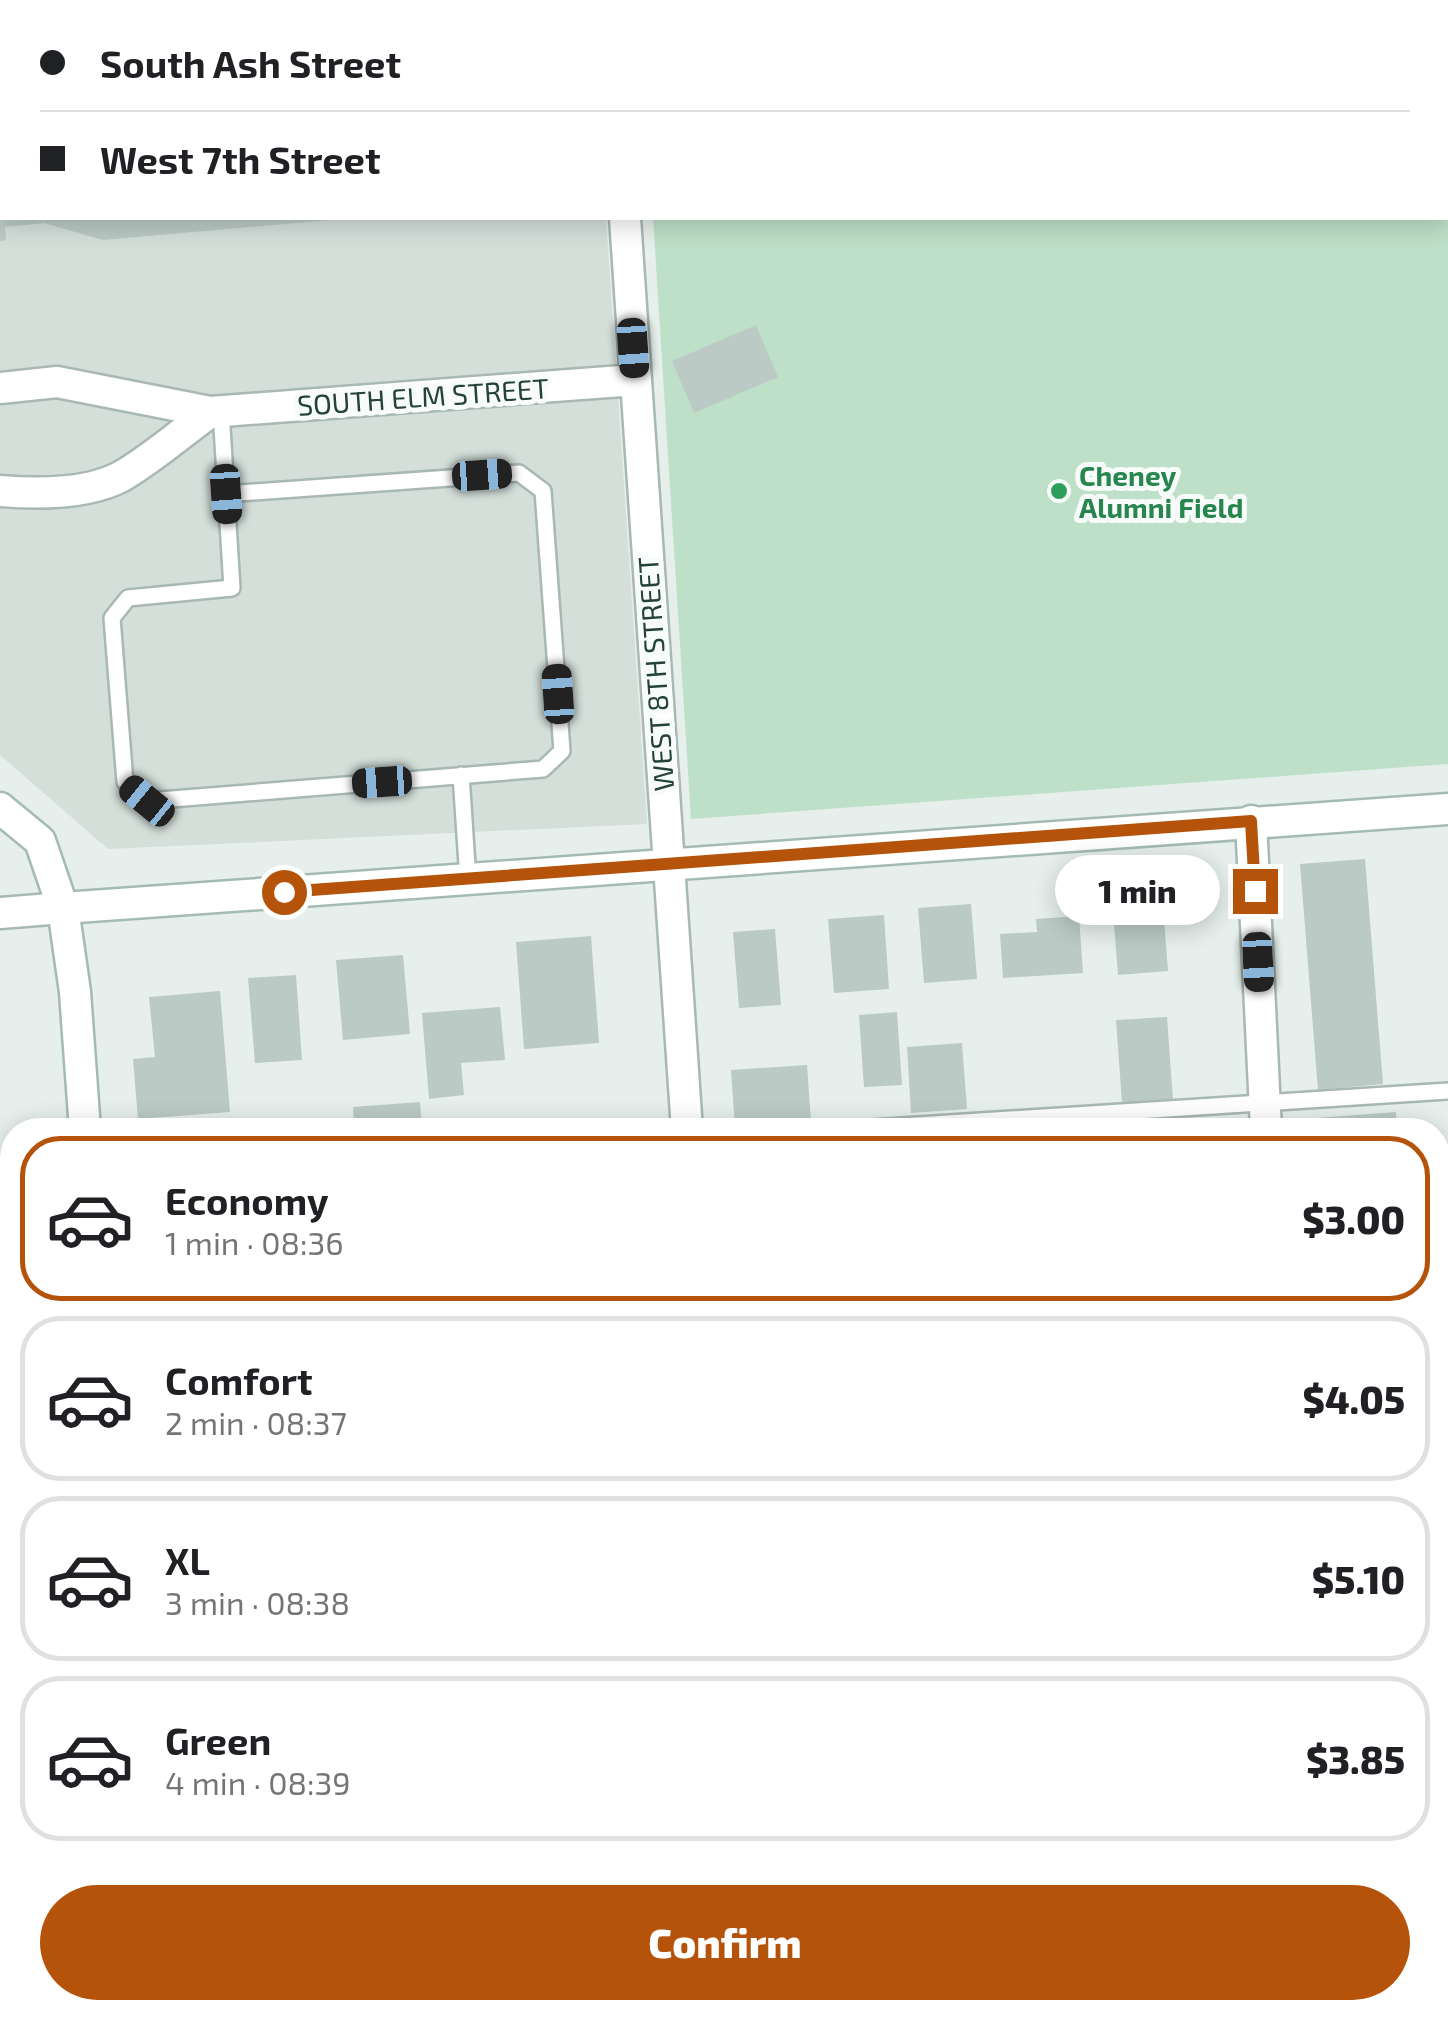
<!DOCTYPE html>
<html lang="en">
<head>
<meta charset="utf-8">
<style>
	:root { --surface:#fff; --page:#f2f2f2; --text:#202124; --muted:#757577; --line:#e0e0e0; --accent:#b45309 }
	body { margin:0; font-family:"Exo 2",sans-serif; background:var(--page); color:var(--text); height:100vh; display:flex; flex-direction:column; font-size:38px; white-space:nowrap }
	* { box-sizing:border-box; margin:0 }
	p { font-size:32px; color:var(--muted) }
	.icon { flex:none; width:55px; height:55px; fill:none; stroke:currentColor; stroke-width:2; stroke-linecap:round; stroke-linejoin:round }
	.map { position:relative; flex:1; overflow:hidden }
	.side { position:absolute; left:0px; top:1118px; width:1450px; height:902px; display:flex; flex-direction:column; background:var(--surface); border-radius:40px 40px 0 0; box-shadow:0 5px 25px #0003 }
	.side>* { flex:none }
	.hud { position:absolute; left:0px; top:0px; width:1450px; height:220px; box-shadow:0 5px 25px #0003; display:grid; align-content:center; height:220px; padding:0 40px; background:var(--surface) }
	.end { position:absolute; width:45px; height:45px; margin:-22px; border:12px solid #b45309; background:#fff; box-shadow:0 0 0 5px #fff }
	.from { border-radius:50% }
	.bubble { position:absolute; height:70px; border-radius:35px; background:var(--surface); box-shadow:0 5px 25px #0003; font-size:32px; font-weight:800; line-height:70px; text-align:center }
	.car { position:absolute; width:30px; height:60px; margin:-30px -15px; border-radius:12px; box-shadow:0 0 8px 2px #0007; background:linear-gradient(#222 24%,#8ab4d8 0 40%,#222 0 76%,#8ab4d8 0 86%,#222 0) }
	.hud b { display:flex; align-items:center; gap:35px; height:95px; font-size:38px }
	.hud b+b { border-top:2px solid var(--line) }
	.hud i { width:25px; height:25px; background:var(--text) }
	ul { padding:18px 0 0; list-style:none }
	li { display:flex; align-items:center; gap:30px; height:165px; margin:0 20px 15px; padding:0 20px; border:5px solid var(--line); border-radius:40px }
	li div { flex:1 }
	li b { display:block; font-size:38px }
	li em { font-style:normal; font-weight:800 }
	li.on { border-color:var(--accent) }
	li>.icon { width:90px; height:90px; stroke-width:1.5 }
	.cta { display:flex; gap:20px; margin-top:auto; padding:20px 40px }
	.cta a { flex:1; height:115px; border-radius:60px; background:var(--accent); color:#fff; font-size:40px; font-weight:800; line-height:115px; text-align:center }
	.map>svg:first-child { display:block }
	.built { fill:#d4dfda }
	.green { fill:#bfe0c8 }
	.building { fill:#bbcac4 }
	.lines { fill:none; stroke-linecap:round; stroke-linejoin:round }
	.lane-casing { stroke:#a8b8b2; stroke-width:20 }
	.street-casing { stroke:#a8b8b2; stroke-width:35 }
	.secondary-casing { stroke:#a4bbb3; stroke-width:35 }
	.lane { stroke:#fff; stroke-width:15 }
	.street { stroke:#fff; stroke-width:30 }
	.secondary { stroke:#fff; stroke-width:30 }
	.route { stroke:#b45309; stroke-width:12 }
	.leisure-dot { fill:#2e9e5b; stroke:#f7fbf9; stroke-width:4 }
	.labels { text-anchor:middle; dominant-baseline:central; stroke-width:10; stroke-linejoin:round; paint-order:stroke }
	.street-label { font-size:28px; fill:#24423a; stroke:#f7fbf9 }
	.leisure-label { font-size:28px; font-weight:bold; fill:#27864d; stroke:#f7fbf9; text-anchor:start }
</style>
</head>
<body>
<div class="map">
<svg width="1448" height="2018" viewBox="0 0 1448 2018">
	<rect width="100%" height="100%" fill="#e6efeb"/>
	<path class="built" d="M0,0H592V2H2V218H606L647,824L108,849L0,755Z
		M206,2008H372L233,2018H206Z"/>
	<path class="green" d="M639,0H1401L1403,2H639Z
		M1448,79V764L691,819L653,218H1448Z"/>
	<path class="building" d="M0,218H329V220L103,240L44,223L5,227L6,240L0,241Z
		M756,325L778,377L694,413L672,361Z
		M1365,859L1383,1084L1318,1090L1300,864Z
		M1162,893L1168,971L1118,975L1112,898Z
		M971,904L977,979L924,983L918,908Z
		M884,915L889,989L834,993L828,919Z
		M1079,916L1083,973L1003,978L1000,934L1037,932L1036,919Z
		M775,929L781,1005L739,1008L733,932Z
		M591,936L599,1043L524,1049L516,942Z
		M403,955L410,1034L343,1040L336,960Z
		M296,975L302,1060L255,1063L248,978Z
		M220,991L230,1112L138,1119L133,1059L155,1057L149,997Z
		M500,1007L505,1060L461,1063L464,1095L429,1099L422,1013Z
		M897,1012L902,1085L864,1087L859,1015Z
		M1167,1017L1173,1100L1122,1103L1116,1020Z
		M962,1043L967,1109L911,1113L907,1047Z
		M807,1065L811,1122L735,1127L731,1070Z
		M420,1102L422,1130H354L353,1107Z
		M1396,1112L1397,1130H1317L1316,1118Z
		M1448,1216V1299L1438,1300V1217Z
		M12,1240V1413L0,1414V1241Z
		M12,1581V1678L3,1679L0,1582Z
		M1448,1711V1930L1438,1931V1712Z
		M12,1731V1780H8L5,1732Z"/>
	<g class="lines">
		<g class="lane-casing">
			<path id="lane" d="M221,411L232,588L128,598L112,618L125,782L147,801L543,769L562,751L543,491L519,473L226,494
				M461,775L468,880
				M840,1130L1448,1091
				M0,1200L12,1199
				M1438,1700H1448
				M0,1803H12"/>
		</g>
		<g class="street-casing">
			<path id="street" d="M612,0V2
				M625,218L687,1130
				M0,388L57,382L210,412L635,380
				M0,491C37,494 89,494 122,476C153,458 181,433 210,412
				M1251,821L1266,1130
				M0,913L63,908
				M1438,1403H1448
				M0,1503H12
				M738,2008V2018"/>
		</g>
		<g class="secondary-casing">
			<path id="secondary" d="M1446,0L1448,3
				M0,808L40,841L63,908L75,992L85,1130
				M63,908L1448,809
				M1438,2005L1448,2004
				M158,2008L159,2018
				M1260,2018L1404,2008"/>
		</g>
		<use href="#lane" class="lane"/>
		<use href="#street" class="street"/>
		<use href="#secondary" class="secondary"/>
	</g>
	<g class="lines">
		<path class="route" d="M284,892L1251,821L1255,891"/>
	</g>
	<circle class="leisure-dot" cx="1059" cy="491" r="10"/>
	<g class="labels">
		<g class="street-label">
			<text transform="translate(423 396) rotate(-4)">SOUTH ELM STREET</text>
			<text transform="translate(655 674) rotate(-94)">WEST 8TH STREET</text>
		</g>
		<g class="leisure-label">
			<text x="1079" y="475">Cheney<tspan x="1079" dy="32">Alumni Field</tspan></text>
		</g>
	</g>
</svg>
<i class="end from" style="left:284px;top:892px"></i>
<i class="end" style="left:1255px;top:891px"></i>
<div class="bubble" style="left:1055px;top:855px;width:165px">1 min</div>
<i class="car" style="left:633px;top:348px;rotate:176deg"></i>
<i class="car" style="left:482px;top:475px;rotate:86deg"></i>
<i class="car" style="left:226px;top:494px;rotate:176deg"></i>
<i class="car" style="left:558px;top:694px;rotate:356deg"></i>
<i class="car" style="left:382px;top:782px;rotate:266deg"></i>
<i class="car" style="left:147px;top:801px;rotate:309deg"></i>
<i class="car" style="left:1258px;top:962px;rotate:177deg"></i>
<div class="hud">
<b><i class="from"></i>South Ash Street</b>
<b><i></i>West 7th Street</b>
</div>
<section class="side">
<ul>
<li class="on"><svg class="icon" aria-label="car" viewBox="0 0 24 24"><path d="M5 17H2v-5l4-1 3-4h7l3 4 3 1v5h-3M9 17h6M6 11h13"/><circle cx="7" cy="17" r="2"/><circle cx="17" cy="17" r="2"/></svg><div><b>Economy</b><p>1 min · 08:36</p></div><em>$3.00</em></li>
<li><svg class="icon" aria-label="car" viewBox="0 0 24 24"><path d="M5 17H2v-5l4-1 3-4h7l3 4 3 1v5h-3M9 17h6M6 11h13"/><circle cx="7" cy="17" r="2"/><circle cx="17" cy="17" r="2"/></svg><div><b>Comfort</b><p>2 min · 08:37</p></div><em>$4.05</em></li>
<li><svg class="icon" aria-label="car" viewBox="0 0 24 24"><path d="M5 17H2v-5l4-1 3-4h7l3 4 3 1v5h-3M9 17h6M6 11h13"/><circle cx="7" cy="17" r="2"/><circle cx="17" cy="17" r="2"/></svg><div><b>XL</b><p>3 min · 08:38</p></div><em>$5.10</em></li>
<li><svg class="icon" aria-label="car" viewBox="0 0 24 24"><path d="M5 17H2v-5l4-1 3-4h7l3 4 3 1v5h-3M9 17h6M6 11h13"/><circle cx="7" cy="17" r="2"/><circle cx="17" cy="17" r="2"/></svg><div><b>Green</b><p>4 min · 08:39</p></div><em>$3.85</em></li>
</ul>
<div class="cta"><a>Confirm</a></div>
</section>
</div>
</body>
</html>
